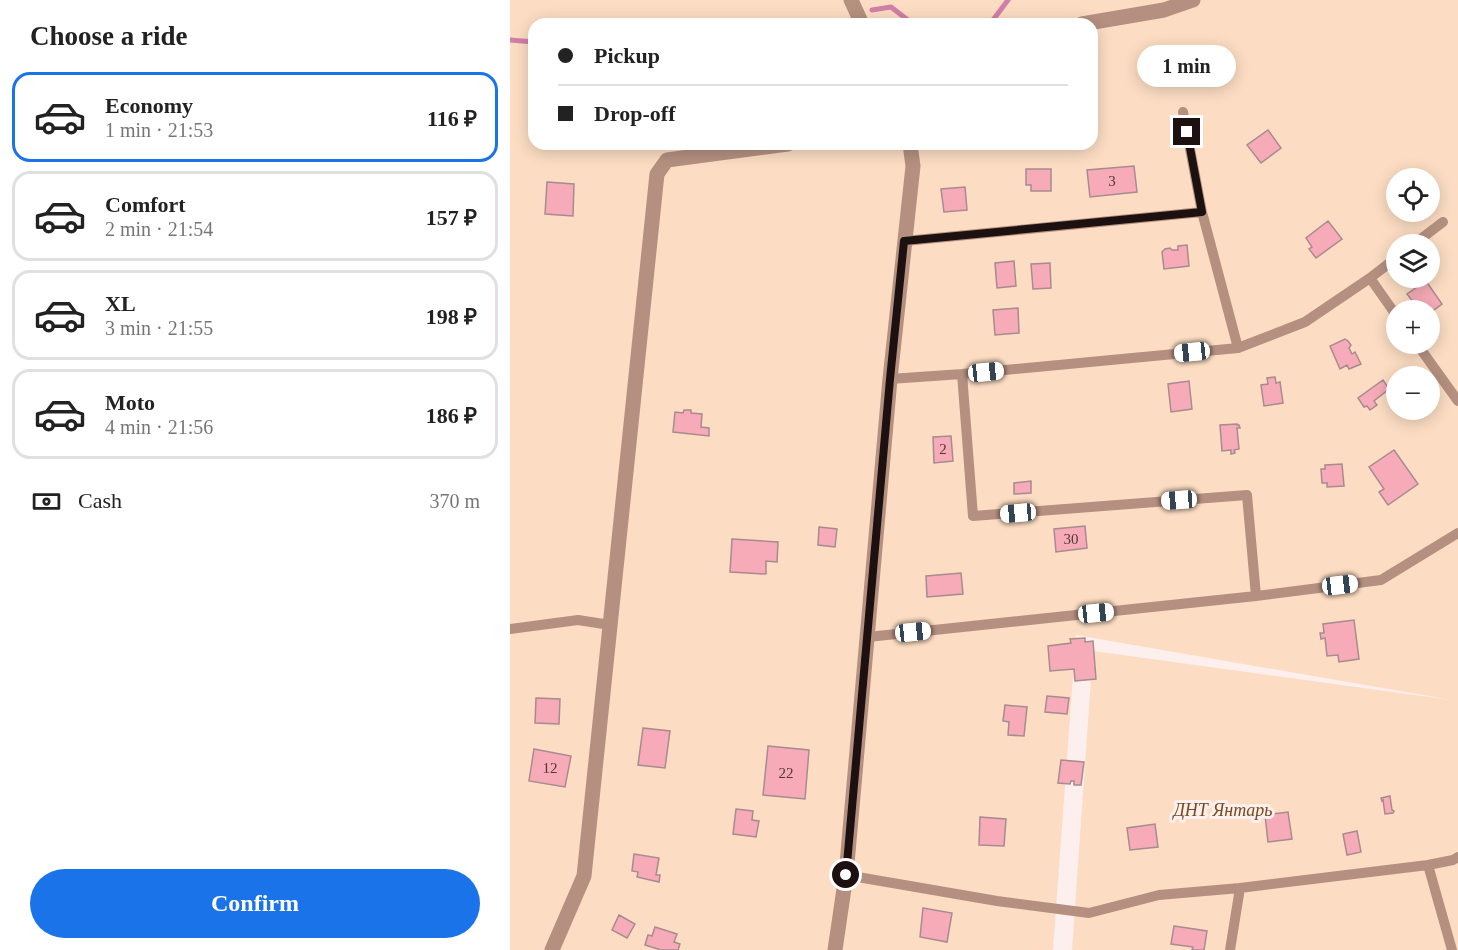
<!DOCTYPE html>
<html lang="en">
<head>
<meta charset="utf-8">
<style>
	:root { --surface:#fff; --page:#f2f2f2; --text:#222; --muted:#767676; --line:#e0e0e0; --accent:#1a73e8 }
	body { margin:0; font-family:Georgia,serif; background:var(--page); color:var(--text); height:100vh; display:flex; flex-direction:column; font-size:22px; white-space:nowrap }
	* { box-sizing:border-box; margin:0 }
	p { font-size:20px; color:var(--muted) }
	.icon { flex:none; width:33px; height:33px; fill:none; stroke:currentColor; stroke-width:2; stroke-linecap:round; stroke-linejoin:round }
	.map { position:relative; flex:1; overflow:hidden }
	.drawer { display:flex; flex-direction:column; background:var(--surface); width:510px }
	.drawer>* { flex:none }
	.top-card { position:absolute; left:18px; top:18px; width:570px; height:132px; border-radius:18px; box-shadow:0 3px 15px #0003; display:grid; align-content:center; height:132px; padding:0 30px; background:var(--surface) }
	.tools { position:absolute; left:876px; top:168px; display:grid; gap:12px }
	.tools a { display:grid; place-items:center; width:54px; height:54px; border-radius:50%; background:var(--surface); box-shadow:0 3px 15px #0003; font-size:30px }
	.end { position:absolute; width:27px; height:27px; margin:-14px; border:8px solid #1c1110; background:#fff; box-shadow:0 0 0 3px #fff }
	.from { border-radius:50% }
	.bubble { position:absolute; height:42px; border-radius:21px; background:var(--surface); box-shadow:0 3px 15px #0003; font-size:20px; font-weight:700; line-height:42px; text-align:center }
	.car { position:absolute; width:18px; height:36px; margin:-18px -9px; border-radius:8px; box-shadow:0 0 4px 2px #0007; background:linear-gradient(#fff 24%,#345 0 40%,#fff 0 76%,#345 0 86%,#fff 0) }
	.top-card b { display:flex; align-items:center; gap:21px; height:57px; font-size:22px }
	.top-card b+b { border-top:2px solid var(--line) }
	.top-card i { width:15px; height:15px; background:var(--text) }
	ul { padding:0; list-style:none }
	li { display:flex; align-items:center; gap:18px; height:90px; margin:0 12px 9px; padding:0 18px; border:3px solid var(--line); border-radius:18px }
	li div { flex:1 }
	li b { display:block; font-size:22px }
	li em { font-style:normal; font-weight:700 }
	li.on { border-color:var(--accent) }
	li>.icon { width:54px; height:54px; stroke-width:1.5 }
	h2 { padding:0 30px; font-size:27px; line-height:72px }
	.pay { display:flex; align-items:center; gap:15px; height:66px; padding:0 30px; font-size:22px }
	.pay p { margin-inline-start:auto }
	.button { display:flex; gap:12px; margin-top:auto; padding:12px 30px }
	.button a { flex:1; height:69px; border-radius:36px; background:var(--accent); color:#fff; font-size:24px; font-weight:700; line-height:69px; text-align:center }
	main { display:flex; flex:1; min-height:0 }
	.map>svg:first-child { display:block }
	.green { fill:#fcddc3; fill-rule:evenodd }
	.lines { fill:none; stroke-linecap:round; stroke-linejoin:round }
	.stream { stroke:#d27fa8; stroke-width:5 }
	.building { fill:#f7abb8; stroke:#a78b8f; stroke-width:1.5 }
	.service { stroke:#b59080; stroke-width:10 }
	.minor { stroke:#b59080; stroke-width:15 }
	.route { stroke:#1c1110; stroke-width:8 }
	.labels { text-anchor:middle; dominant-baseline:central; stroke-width:6; stroke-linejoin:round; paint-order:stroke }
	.number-label { font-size:15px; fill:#53383a }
	.park-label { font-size:18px; font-style:italic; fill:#784b1d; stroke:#fcefee }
</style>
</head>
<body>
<main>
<section class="drawer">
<h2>Choose a ride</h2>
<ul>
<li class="on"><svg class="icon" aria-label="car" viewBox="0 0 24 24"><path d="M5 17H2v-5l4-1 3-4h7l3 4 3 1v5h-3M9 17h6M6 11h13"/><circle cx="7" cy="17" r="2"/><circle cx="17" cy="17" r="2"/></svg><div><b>Economy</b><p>1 min · 21:53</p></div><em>116 ₽</em></li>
<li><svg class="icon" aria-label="car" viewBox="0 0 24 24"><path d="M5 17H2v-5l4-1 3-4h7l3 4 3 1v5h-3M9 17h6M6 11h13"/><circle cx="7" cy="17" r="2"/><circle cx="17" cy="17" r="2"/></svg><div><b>Comfort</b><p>2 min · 21:54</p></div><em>157 ₽</em></li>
<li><svg class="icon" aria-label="car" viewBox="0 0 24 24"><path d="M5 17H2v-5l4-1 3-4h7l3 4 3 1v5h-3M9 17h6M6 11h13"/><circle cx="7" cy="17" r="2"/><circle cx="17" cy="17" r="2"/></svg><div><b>XL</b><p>3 min · 21:55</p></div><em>198 ₽</em></li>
<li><svg class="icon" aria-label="car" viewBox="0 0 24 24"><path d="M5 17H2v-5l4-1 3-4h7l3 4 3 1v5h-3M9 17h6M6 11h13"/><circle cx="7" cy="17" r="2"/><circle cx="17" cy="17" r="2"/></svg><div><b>Moto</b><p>4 min · 21:56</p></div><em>186 ₽</em></li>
</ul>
<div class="pay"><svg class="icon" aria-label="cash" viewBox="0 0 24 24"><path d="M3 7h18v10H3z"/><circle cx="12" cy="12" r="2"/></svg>Cash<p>370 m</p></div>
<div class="button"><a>Confirm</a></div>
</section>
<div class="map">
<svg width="948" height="950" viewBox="0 0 948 950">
	<rect width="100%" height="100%" fill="#fcefee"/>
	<path class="green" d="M0,0H948V950H562L583,651L942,700L566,635L543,950H0ZM24,24H582V144H24ZM886,178H920V212H886ZM886,244H920V278H886ZM886,310H920V344H886ZM886,376H920V410H886Z"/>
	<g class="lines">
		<path class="stream" d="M362,10L381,7L403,24
			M337,24L342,20
			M480,24L498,0
			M0,40L24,42"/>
	</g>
	<path class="building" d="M758,130L771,148L751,163L737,145Z
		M624,166L627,192L580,197L577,170Z
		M516,169H541V191H521V185H516Z
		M37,182L64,184L63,216L35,214Z
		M455,187L457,210L434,212L431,189Z
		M818,221L832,239L806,258L799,249L802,247L796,238Z
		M677,245L679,266L654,269L652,252L655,249L660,248L662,250H668V246Z
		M504,261L506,286L487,288L485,263Z
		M540,263L541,288L523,289L521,264Z
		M916,281L932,304L920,313V310H909L897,294Z
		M508,308L509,333L485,335L483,310Z
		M835,339L838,341L841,345L839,348L842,354L845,352L851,364L839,369L837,365L830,369L820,346Z
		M765,377L766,383L770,382L773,403L754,406L751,385L758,384L757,378Z
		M873,380L879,389L864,401L867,405L860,410L857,406L854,407L848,398Z
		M679,381L682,409L661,412L658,384Z
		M174,410H181V413L192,414L191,427L199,428V436L163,432L165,412L173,413Z
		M727,424V425H729L730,428H727L729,449L724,450L725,453L721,454V450L712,451L710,425Z
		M441,436L443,461L424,463L423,437Z
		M884,450L908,484L878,505L869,492L874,489L859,467Z
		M832,464L834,486L817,487V483H812L811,469H815V465Z
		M521,481V493L504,494V483Z
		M575,526L577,548L546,552L544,529Z
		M309,527L327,529L325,547L308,545Z
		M222,539L268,542L267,562L256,561V574L220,572Z
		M451,573L453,594L417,597L416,576Z
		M844,620L849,659L829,662L828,655L817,656L815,638L811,639L810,633H814L813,624Z
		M575,638V642L583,641L586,679L565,681L564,669L540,671L538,646L561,643L560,639Z
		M537,696L559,698L557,714L535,712Z
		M26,698L50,699L49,724L25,723Z
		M495,705L517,707L514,736L498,735L499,722L493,721Z
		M133,728L160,731L155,768L128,765Z
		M258,746L299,750L295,799L253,795Z
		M24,749L61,756L55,787L19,781Z
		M551,760L574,762L571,785H564V781H561L560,784L548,783Z
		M880,796L882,810L884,811L883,813L875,814L873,800L872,801L871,798Z
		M226,809L243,811L242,820L249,821L246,837L223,834Z
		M778,812L782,839L758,842L755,815Z
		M470,817L496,819L494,846L469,845Z
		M645,824L648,847L620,850L617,828Z
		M847,831L851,852L837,855L833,834Z
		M124,854L149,858L146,875H150L149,882L127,877L128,872L122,871Z
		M413,908L442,913L437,942L410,937Z
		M109,915L125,924L117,938L102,930Z
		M664,926L697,931L694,950H682L683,947L661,944Z
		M145,927L167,934L164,942L170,944L168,950H151L135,945L138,935L142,936Z"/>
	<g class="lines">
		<path class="service" d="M673,112L692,212L728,348
			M395,241L692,212
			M904,244L933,222
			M860,278L886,315
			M907,344L948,401
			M452,374L463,516L737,495L746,596
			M380,379L452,374L728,348L795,322L860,278L886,258
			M0,629L68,620L100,625
			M358,637L746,596L871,580L948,533
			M918,865L943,860L948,857
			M336,875L487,901L579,913L649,895L730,888L720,950
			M730,888L918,865L942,950"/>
		<path class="minor" d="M341,0L352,24
			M572,24L654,10L683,0
			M42,950L74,876L147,174L157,160L278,144
			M325,950L336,875L380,379L403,166L400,144"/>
	</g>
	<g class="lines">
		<path class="route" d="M336,875L380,379L394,241L692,212L677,132"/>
	</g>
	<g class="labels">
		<g class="number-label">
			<text x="602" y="181">3</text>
			<text x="433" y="449">2</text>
			<text x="561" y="539">30</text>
			<text x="40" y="768">12</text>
			<text x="276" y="773">22</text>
		</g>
		<g class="park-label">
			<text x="713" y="810">ДНТ Янтарь</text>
		</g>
	</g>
</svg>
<div class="tools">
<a><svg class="icon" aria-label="locate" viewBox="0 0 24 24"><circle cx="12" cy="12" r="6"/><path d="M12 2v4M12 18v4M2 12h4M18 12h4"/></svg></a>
<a><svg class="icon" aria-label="layers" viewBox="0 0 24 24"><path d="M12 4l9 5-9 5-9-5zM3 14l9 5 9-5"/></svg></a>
<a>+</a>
<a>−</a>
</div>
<i class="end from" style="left:336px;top:875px"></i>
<i class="end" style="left:677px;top:132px"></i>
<div class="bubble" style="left:627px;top:45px;width:99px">1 min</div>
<i class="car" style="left:682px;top:352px;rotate:264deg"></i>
<i class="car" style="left:476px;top:372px;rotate:84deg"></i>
<i class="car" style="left:669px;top:500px;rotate:266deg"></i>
<i class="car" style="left:508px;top:513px;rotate:265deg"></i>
<i class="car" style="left:830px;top:585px;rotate:83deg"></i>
<i class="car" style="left:586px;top:613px;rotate:84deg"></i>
<i class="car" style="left:403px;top:632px;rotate:84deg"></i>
<div class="top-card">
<b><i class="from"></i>Pickup</b>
<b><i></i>Drop-off</b>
</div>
</div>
</main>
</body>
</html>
